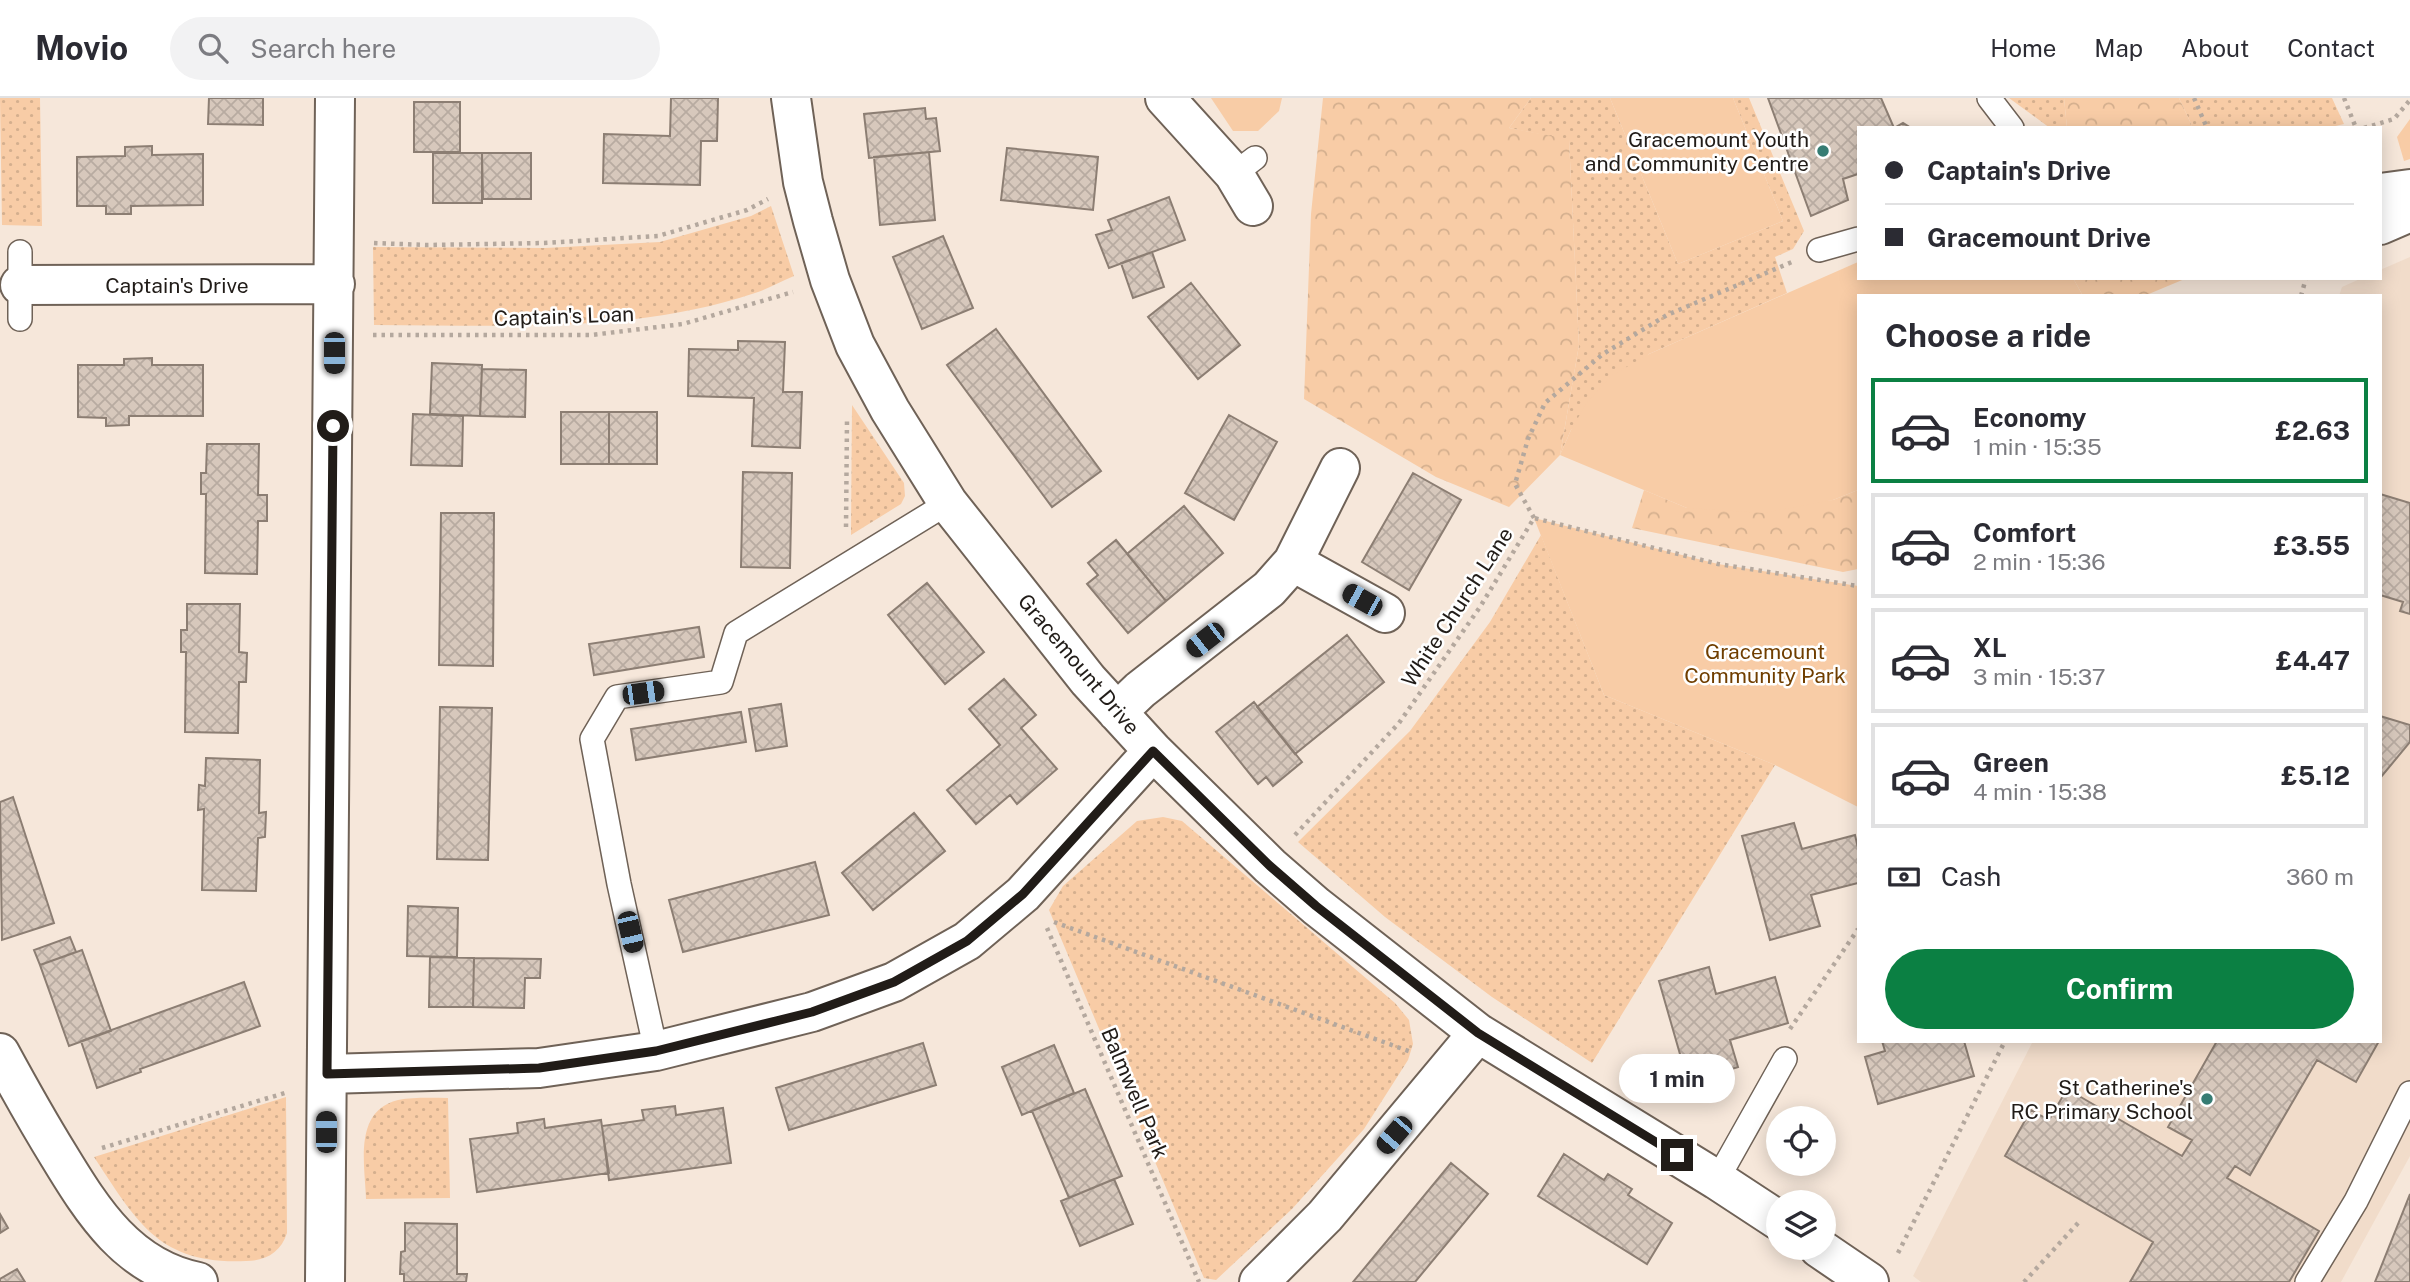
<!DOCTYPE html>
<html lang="en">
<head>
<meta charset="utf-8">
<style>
	:root { --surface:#fff; --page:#f2f2f3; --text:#2b2b33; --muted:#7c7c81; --line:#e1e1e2; --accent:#0b8043 }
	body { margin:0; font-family:"Public Sans",sans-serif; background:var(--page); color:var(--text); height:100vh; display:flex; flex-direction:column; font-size:26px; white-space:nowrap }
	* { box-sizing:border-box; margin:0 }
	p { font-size:23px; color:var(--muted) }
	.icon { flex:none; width:38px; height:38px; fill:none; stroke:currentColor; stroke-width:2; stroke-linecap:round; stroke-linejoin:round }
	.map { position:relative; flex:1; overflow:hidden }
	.panel { position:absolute; left:1857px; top:196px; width:525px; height:749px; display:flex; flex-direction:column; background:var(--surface); border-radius:0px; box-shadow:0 4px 18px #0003 }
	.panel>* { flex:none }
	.top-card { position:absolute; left:1857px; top:28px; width:525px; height:154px; border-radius:0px; box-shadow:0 4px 18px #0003; display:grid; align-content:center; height:154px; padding:0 28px; background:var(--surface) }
	.tools { position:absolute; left:1766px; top:1008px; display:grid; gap:14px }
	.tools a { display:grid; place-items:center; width:70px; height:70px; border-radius:50%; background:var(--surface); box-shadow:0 4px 18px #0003; font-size:35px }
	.end { position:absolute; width:32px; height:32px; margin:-16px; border:9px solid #211c18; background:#fff; box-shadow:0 0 0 4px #fff }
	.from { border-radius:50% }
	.bubble { position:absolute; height:49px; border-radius:24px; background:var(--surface); box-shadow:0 4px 18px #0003; font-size:23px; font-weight:700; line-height:49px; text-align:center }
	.car { position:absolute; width:21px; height:42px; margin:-21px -10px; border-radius:9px; box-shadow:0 0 5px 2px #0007; background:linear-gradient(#222 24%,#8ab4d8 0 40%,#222 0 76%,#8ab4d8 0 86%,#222 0) }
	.top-card b { display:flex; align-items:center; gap:24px; height:66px; font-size:26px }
	.top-card b+b { border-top:2px solid var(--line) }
	.top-card i { width:18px; height:18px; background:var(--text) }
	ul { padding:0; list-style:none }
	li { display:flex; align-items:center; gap:21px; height:105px; margin:0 14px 10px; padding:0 14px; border:4px solid var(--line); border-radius:0px }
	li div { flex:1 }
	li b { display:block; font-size:26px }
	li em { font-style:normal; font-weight:700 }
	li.current { border-color:var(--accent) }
	li>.icon { width:63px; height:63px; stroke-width:1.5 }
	h2 { padding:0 28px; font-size:32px; line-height:84px }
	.pay { display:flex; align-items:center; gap:18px; height:77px; padding:0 28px; font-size:26px }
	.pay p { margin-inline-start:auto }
	.button { display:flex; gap:14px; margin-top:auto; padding:14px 28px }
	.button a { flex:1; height:80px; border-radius:42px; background:var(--accent); color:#fff; font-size:28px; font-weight:700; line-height:80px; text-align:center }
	header { display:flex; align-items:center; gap:42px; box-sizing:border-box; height:98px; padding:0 35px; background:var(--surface); border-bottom:2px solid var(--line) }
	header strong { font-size:33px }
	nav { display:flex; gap:38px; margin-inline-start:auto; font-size:24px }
	.search { width:490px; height:63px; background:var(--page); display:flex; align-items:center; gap:18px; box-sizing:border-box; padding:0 24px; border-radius:38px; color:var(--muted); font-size:26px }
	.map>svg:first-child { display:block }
	.built { fill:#f1dcca }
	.grass { fill:url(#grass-dots) }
	.forest { fill:url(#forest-crowns) }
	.green { fill:#f8cca6 }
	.building { fill:url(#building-cross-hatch); stroke:#8c7e73; stroke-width:2 }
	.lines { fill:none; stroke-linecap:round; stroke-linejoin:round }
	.lane-casing { stroke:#6f6257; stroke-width:26 }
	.street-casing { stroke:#6f6257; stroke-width:42 }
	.path { stroke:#b4a89e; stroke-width:4.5; stroke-dasharray:3.5 5; stroke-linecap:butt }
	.lane { stroke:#fff; stroke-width:23 }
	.street { stroke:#fff; stroke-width:38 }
	.route { stroke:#211c18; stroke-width:9 }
	.poi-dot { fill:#367c73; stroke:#fff; stroke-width:2.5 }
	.labels { text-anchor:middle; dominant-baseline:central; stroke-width:5; stroke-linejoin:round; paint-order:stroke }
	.poi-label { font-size:21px; fill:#211c18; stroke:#fff; text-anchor:end }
	.street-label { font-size:21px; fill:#211c18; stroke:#fff }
	.park-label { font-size:21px; fill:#703e00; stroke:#fff }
</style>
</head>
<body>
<header>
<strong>Movio</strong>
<div class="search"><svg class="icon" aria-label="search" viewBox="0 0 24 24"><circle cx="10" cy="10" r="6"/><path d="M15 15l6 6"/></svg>Search here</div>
<nav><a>Home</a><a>Map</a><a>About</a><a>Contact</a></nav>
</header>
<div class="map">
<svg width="2410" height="1184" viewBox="0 0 2410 1184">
	<defs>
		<pattern id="grass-dots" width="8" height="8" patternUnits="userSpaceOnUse" patternTransform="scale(1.75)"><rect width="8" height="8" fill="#f8cca6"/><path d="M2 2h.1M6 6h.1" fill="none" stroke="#d4af8e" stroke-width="1.8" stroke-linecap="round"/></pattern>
		<pattern id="forest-crowns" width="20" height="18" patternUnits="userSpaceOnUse" patternTransform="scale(1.75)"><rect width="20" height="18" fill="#f8cca6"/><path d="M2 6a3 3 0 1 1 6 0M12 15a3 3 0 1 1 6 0" fill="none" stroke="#d4af8e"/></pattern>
		<pattern id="building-cross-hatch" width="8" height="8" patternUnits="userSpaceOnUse" patternTransform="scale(1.75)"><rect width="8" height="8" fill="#d7c8bc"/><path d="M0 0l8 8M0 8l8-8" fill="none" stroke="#b8aba1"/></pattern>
	</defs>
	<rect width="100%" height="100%" fill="#f6e7da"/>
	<path class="built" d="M2410,159V1058L2341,1184H1921L1913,1178L2033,943H2380V198H2339L2342,189L2362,180H2380V172Z"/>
	<path class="grass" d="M0,0H40L42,128L2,127Z
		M1531,0H1610L1678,166L1783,123L1733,0H1749L1804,133L1793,151L1775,159L1787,195L1649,256L1571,332L1560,357L1579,247L1569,42L1509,30Z
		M2009,0H2064L2067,30H2050Z
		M2179,0H2332L2344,26L2327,30H2193Z
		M771,108L794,178C781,183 768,191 755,195C633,236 501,227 374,227L373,149L545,150L660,144L751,118Z
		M852,307L904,385L905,398L901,406L851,437Z
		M1541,437L1604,597L1775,667L1592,965L1492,899L1385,819L1298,744L1410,633L1490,524Z
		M1163,719L1182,723L1395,905L1409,922L1413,946L1408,962L1364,1031L1292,1111L1216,1182L1204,1180L1049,812L1063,788L1137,723Z
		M286,999L287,1135C281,1154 266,1163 246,1163C159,1167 137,1124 94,1059Z
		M448,1000L450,1100L366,1101C365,1067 353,1013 398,1002C414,999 432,1000 448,1000Z"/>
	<path class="forest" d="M1323,0H1531L1509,30L1569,41L1579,247L1560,357L1509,409L1436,379L1304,301L1311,116Z
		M2064,0H2179L2193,30H2067Z
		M2073,180H2187L2144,198H2083Z
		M1644,392L1687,410L1833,402L1858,392V471L1843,474L1632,430Z"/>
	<path class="green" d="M1211,0H1282L1279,13L1258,33H1233Z
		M1610,0H1733L1783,123L1678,166Z
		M2410,21V61L2404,63L2397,39Z
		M1858,164V180H2073L2083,198H1858V392L1833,402L1764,415L1687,410L1560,357L1571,332L1586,306L1611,278L1649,256Z
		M1534,420L1718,466L1858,488V709L1775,667L1604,597Z"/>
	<path class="building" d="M209,0H263V27L208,26Z
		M671,0H718L717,43H701L700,87L603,85L604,36L670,38Z
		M1768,0H1881L1894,30L1903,25L1911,30H1858V76L1843,81L1848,102L1811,118Z
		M414,4H460V54H414Z
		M925,10L926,21L936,20L940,53L869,60L864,16Z
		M152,48V57L203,56V107L131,108V116H106V108H77V59L125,58V49Z
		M1007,50L1098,59L1093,112L1001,102Z
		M929,54L935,122L880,127L874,59Z
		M433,55H482V105H433Z
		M482,55H531V101H483Z
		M1169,99L1185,142L1109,170L1096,137L1112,132L1108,122Z
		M943,138L973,210L922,231L893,159Z
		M1152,154L1164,189L1133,200L1121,165Z
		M1191,185L1240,247L1198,281L1148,219Z
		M996,231L1101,373L1052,409L947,267Z
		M738,243L785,244L783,294H802L800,350L752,348L754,300L688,298L689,251L738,252Z
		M152,260V267H203V318H129V327L106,328V320L78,319V267H124V261Z
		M432,265L482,267L480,318L430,316Z
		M482,271L526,272L525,319L480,318Z
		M561,314H609V366H561Z
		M609,314H657V366H609Z
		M413,316L463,318L462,368L411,367Z
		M1229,317L1277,344L1234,422L1185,395Z
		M207,346H259L258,397H267V423H258L257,476L205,475L206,396H201V375H206Z
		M743,374L792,375L790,470L741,469Z
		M1413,375L1461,402L1409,492L1362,464Z
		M2380,396L2410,405V516L2400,513L2403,504L2380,497Z
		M1184,408L1223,455L1166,503L1127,456Z
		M441,415H494L493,568L439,567Z
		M1116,442L1166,503L1128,535L1087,486L1098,477L1088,465Z
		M927,485L984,554L945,586L888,517Z
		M187,506H240L239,554L247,555L246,584H239L238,635L185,634L186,554H181V532H187Z
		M699,529L704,559L594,577L589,546Z
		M1347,537L1384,584L1295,656L1257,609Z
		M1004,581L1036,617L1021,630L1057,671L1017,706L1010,697L976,726L947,692L1000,647L969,611Z
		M1254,604L1302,664L1273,688L1266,679L1258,686L1216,634Z
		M781,606L787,648L756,653L749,611Z
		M440,609L492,610L488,762L437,761Z
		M741,614L746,644L636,662L631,631Z
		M2380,618L2410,627V644L2381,679Z
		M206,660L260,662L259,715L266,714L265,739L258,740L256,793L202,792L204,711L198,712L199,687L205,688Z
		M13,699L54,825L2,842L0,704Z
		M914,715L945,753L873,812L842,775Z
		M1794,725L1802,751L1855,737L1858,750V785L1811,797L1820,828L1770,842L1742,738Z
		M815,764L829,817L683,854L669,802Z
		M408,808L458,810L457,859L407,858Z
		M70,839L76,854L40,867L34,852Z
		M82,852L111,933L69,948L40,867Z
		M430,859L474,860L473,909H429Z
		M474,860L541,861L540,880H525L524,910L473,909Z
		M1709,869L1716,896L1775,879L1788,925L1730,942L1738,969L1688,984L1659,883Z
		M244,884L260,928L140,971L141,974L97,990L81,943Z
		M1882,943H1964L1974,978L1878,1006L1865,959L1885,953Z
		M2217,943H2379L2356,984L2317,962L2250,1077L2235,1068L2227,1080L2319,1133L2289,1184H2130L2153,1144L2005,1058L2031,1012L2049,1022L2067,991L2182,1058L2192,1042L2168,1029Z
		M923,945L936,987L789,1032L776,990Z
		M1054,947L1074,995L1022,1017L1002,969Z
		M1085,991L1122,1078L1069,1100L1032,1013Z
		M675,1008L676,1017L723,1010L731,1065L609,1082L602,1028L644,1022L642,1012Z
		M544,1021L545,1030L601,1022L609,1075L477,1094L470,1041L518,1035L517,1025Z
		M1564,1056L1604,1082L1608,1076L1632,1091L1628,1097L1672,1125L1647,1166L1538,1098Z
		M1451,1065L1488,1096L1415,1184H1353Z
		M1114,1081L1133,1126L1080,1148L1061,1103Z
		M2410,1096V1184H2375Z
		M0,1116L8,1130L0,1135Z
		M405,1125L457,1126V1176H467L466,1184H404V1176H400L401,1154L405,1153Z
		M17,1171L25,1184H0V1181Z"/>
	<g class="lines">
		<g class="lane-casing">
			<path id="lane" d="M1989,0L2012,30
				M1234,76L1255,60
				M1819,152L1858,141
				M20,221V154
				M656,953L619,786L592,641L617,599L721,584L736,535L948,405
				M1717,1082L1785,961
				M2307,1184L2356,1103L2410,995"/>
		</g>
		<g class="street-casing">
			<path id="street" d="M791,0L803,84L813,123L830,182L855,247L890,312L948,405L1088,582L1153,653L1270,768L1316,808L1478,935L1717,1082L1778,1122
				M1165,0L1234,76L1253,108
				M2380,95L2410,91
				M2380,127L2410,114
				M20,187L335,186
				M1293,464L1385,515
				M1117,614L1140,592L1269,491L1293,464L1340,370
				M0,955C19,990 38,1024 59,1058C93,1114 128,1170 198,1184
				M327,976L539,970L656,953L812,914L894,884L967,843L1023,796L1153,653
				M1819,1150L1869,1184
				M325,1184L335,0
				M1259,1184L1325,1118L1478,935"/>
		</g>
		<path class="path" d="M2194,0L2207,30
			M2344,0L2356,30
			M2364,30L2394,21L2410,2
			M374,145L428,147L544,145L658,138L747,112L768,101
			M2301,198L2306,180
			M373,237H591L683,226L793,194
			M1534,420L1515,386L1528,341L1545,305L1603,256L1667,217L1792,164
			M846,429L847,322
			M1295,737L1399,625L1480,509L1534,420L1718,466L1858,488
			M1054,824L1411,954
			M1047,830L1199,1184
			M1790,931L1858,831
			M102,1050L288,994
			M1898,1155L2005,943
			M2024,1184L2079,1124"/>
		<use href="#lane" class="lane"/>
		<use href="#street" class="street"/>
	</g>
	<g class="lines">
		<path class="route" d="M333,328L327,976L539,970L656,953L812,914L894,884L967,843L1023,796L1153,653L1270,768L1316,808L1478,935L1677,1057"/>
	</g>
	<g class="poi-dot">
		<circle cx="1823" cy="53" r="7"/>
		<circle cx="2207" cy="1001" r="7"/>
	</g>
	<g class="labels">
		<g class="poi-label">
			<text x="1809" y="41">Gracemount Youth<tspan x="1809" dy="24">and Community Centre</tspan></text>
			<text x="2193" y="989">St Catherine's<tspan x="2193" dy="24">RC Primary School</tspan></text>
		</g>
		<g class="street-label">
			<text x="177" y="187">Captain's Drive</text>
			<text transform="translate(564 218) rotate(-2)">Captain's Loan</text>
			<text transform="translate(1457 509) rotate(-57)">White Church Lane</text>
			<text transform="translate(1079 566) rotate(50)">Gracemount Drive</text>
			<text transform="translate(1135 995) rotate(67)">Balmwell Park</text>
		</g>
		<g class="park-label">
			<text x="1765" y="553">Gracemount<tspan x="1765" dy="24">Community Park</tspan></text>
		</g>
	</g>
</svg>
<div class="tools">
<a><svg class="icon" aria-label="locate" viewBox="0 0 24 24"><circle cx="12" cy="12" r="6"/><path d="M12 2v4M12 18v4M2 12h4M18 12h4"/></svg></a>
<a><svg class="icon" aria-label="layers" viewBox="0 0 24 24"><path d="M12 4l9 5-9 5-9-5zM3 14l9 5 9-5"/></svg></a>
</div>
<i class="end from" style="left:333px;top:328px"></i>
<i class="end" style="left:1677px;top:1057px"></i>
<div class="bubble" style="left:1619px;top:956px;width:116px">1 min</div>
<i class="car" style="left:334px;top:255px;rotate:180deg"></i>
<i class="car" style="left:1362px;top:502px;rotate:299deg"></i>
<i class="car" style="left:1205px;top:542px;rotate:232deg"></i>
<i class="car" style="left:643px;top:595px;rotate:82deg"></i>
<i class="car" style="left:630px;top:834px;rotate:167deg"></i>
<i class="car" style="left:326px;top:1034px;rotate:0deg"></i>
<i class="car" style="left:1394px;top:1037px;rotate:221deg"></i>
<div class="top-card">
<b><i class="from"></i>Captain's Drive</b>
<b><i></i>Gracemount Drive</b>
</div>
<section class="panel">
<h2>Choose a ride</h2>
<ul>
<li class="current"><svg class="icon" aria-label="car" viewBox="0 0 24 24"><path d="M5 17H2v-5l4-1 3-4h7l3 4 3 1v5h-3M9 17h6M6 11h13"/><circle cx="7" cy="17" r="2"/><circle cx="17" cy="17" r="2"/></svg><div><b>Economy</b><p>1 min · 15:35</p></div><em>£2.63</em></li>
<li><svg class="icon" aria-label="car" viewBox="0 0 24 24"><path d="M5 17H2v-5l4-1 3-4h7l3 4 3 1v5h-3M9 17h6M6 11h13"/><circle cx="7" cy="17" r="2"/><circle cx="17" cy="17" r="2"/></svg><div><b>Comfort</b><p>2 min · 15:36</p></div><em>£3.55</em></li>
<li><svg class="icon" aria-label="car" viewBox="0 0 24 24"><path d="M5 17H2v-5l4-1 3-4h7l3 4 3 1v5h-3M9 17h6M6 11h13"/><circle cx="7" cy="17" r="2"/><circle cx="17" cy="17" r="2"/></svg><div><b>XL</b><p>3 min · 15:37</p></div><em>£4.47</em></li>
<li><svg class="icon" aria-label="car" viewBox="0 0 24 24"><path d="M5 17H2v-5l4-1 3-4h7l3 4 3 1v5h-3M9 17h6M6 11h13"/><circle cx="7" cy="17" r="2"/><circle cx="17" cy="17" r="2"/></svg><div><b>Green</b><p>4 min · 15:38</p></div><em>£5.12</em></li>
</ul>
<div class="pay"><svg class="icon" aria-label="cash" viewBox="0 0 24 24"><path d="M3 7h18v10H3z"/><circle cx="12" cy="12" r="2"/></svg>Cash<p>360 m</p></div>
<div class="button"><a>Confirm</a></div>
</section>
</div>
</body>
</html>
